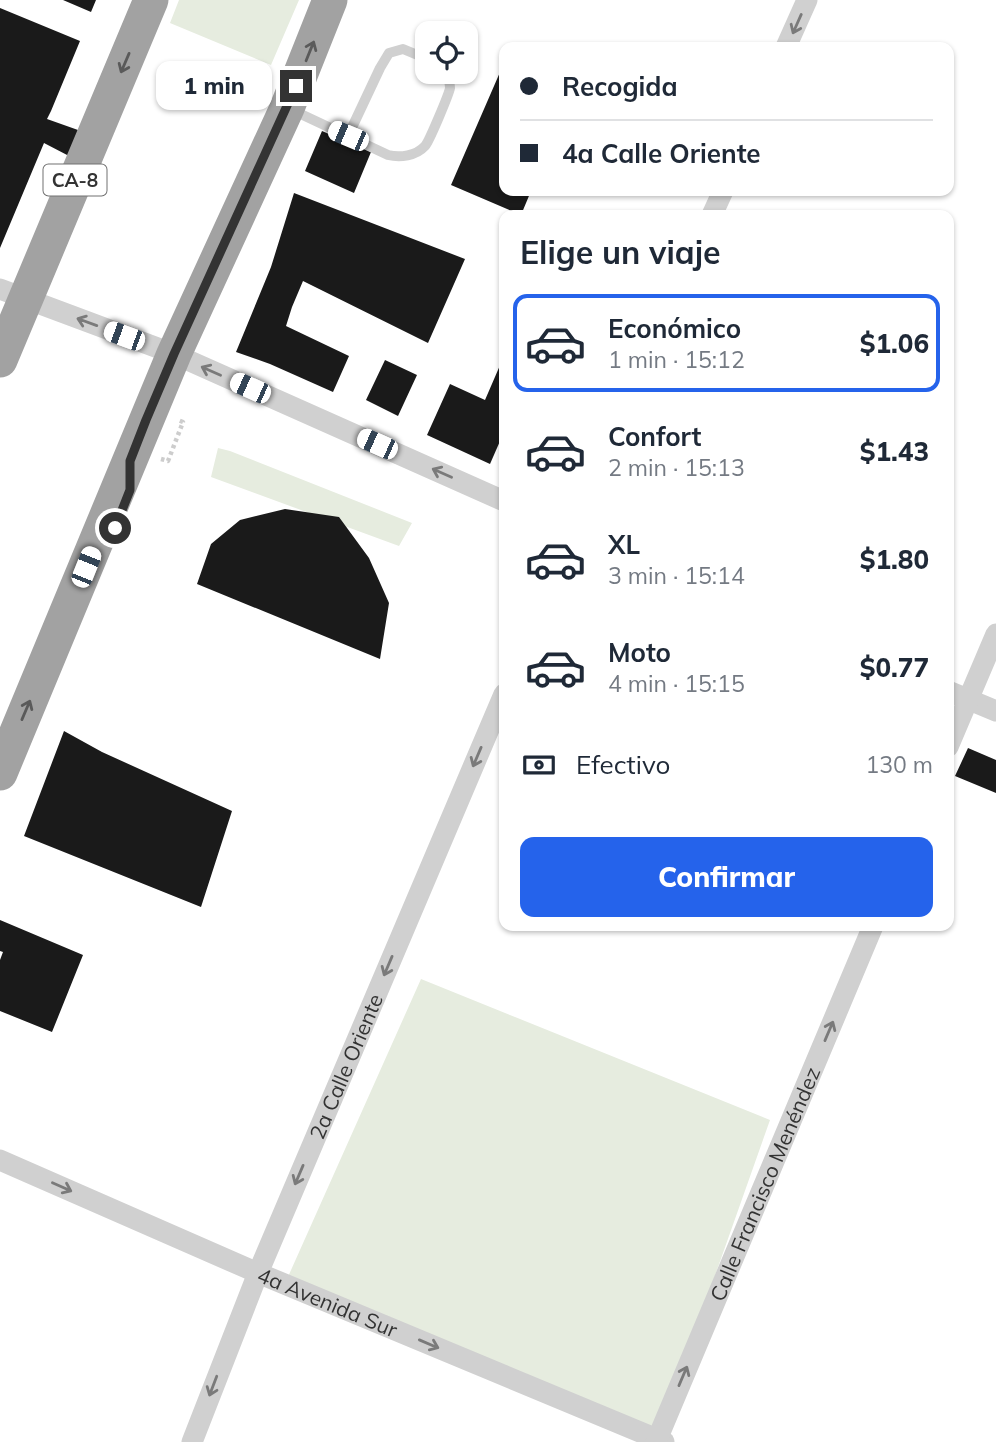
<!DOCTYPE html>
<html lang="es">
<head>
<meta charset="utf-8">
<style>
	:root { --surface:#fff; --page:#f6f6f7; --text:#1f2937; --muted:#747a83; --line:#e0e1e3; --accent:#2563eb }
	body { margin:0; font-family:Mulish,sans-serif; background:var(--page); color:var(--text); height:100vh; display:flex; flex-direction:column; font-size:26px; white-space:nowrap }
	* { box-sizing:border-box; margin:0 }
	p { font-size:23px; color:var(--muted) }
	.icon { flex:none; width:38px; height:38px; fill:none; stroke:currentColor; stroke-width:2; stroke-linecap:round; stroke-linejoin:round }
	.map { position:relative; flex:1; overflow:hidden }
	.drawer { position:absolute; left:499px; top:210px; width:455px; height:721px; display:flex; flex-direction:column; background:var(--surface); border-radius:14px; box-shadow:0 2px 5px #0004 }
	.drawer>* { flex:none }
	.guide { position:absolute; left:499px; top:42px; width:455px; height:154px; border-radius:14px; box-shadow:0 2px 5px #0004; display:grid; align-content:center; height:154px; padding:0 21px; background:var(--surface) }
	.tools { position:absolute; left:415px; top:21px; display:grid; gap:14px }
	.tools a { display:grid; place-items:center; width:63px; height:63px; border-radius:14px; background:var(--surface); box-shadow:0 2px 5px #0004; font-size:35px }
	.end { position:absolute; width:32px; height:32px; margin:-16px; border:9px solid #333; background:#fff; box-shadow:0 0 0 4px #fff }
	.from { border-radius:50% }
	.bubble { position:absolute; height:49px; border-radius:14px; background:var(--surface); box-shadow:0 2px 5px #0004; font-size:23px; font-weight:800; line-height:49px; text-align:center }
	.car { position:absolute; width:21px; height:42px; margin:-21px -10px; border-radius:9px; box-shadow:0 0 5px 2px #0007; background:linear-gradient(#fff 24%,#345 0 40%,#fff 0 76%,#345 0 86%,#fff 0) }
	.guide b { display:flex; align-items:center; gap:24px; height:66px; font-size:26px }
	.guide b+b { border-top:2px solid var(--line) }
	.guide i { width:18px; height:18px; background:var(--text) }
	ul { padding:0; list-style:none }
	li { display:flex; align-items:center; gap:21px; height:98px; margin:0 14px 10px; padding:0 7px; border:4px solid transparent; border-radius:14px }
	li div { flex:1 }
	li b { display:block; font-size:26px }
	li em { font-style:normal; font-weight:800 }
	li.on { border-color:var(--accent) }
	li>.icon { width:63px; height:63px; stroke-width:1.5 }
	h2 { padding:0 21px; font-size:32px; line-height:84px }
	.pay { display:flex; align-items:center; gap:18px; height:77px; padding:0 21px; font-size:26px }
	.pay p { margin-inline-start:auto }
	.primary-button { display:flex; gap:14px; margin-top:auto; padding:14px 21px }
	.primary-button a { flex:1; height:80px; border-radius:14px; background:var(--accent); color:#fff; font-size:28px; font-weight:800; line-height:80px; text-align:center }
	.map>svg:first-child { display:block }
	.green { fill:#e6ecdf }
	.building { fill:#1a1a1a }
	.lines { fill:none; stroke-linecap:round; stroke-linejoin:round }
	.path { stroke:#cdcdcd; stroke-width:4.5; stroke-dasharray:3.5 3.5; stroke-linecap:butt }
	.service { stroke:#d0d0d0; stroke-width:10 }
	.minor { stroke:#d0d0d0; stroke-width:21 }
	.trunk { stroke:#a2a2a2; stroke-width:35 }
	.oneway { stroke:#7a7a7a }
	.oneway2 { stroke:#5a5a5a }
	.route { stroke:#333; stroke-width:9 }
	.labels { text-anchor:middle; dominant-baseline:central; stroke-width:7; stroke-linejoin:round; paint-order:stroke }
	.shield { fill:#fff; stroke:#707070; stroke-width:2 }
	.shield-label { font-size:19px; font-weight:bold; fill:#333 }
	.street-label { font-size:21px; fill:#333; stroke:#fff }
</style>
</head>
<body>
<div class="map">
<svg width="996" height="1442" viewBox="0 0 996 1442">
	<rect width="100%" height="100%" fill="#fff"/>
	<path class="green" d="M179,0H299L271,65L170,23Z
		M218,448L230,451L412,523L399,546L211,477Z
		M421,979L770,1120L660,1431L283,1288Z"/>
	<path class="building" d="M63,0H96L91,12Z
		M0,8L80,41L51,111L47,119L78,130L69,156L44,143L0,248Z
		M504,63V191H531L521,215L451,185Z
		M322,131L371,152L354,193L305,171Z
		M294,193L465,259L428,343L303,281L292,307L286,326L349,356L333,392L270,364L236,352L271,267Z
		M385,360L417,375L398,416L366,400Z
		M501,363L504,364V432L490,464L427,435L450,384L485,400Z
		M285,509L339,517L369,558L389,603L380,659L197,584L211,544L240,520Z
		M64,731L102,752L232,811L201,907L24,836Z
		M968,748L996,760V793L955,776Z
		M0,920L83,955L52,1032L0,1011V960L3,952L0,951Z"/>
	<g class="lines">
		<path class="path" d="M161,459L168,461L183,422L178,420"/>
		<path class="service" d="M290,109L388,155C400,158 416,156 425,146C429,142 449,94 450,88C450,83 448,77 446,72
			M348,136L380,68L389,53L403,49L427,59"/>
		<g class="minor">
			<path d="M786,47L807,0"/>
			<path d="M712,215L723,191"/>
			<path d="M0,289L174,354L504,501"/>
			<path d="M948,691L996,711"/>
			<path d="M948,747L996,634"/>
			<path id="s1" d="M0,1160L258,1273L664,1442"/>
			<path id="s2" d="M192,1442L258,1273L504,694"/>
			<path id="s3" d="M656,1442L873,926"/>
		</g>
		<path class="trunk" d="M0,360L151,0
			M0,773L174,354L287,108L330,0"/>
	</g>
	<defs><path id="oneway-shaft" d="M-6 0H5M1.5-3L5.5 0L1.5 3" fill="none" stroke-width="1.6" stroke-linecap="round" stroke-linejoin="round" transform="scale(1.75)"/></defs>
	<g class="oneway">
		<use href="#oneway-shaft" transform="translate(797 24) rotate(114)"/>
		<use href="#oneway-shaft" transform="translate(87 322) rotate(-160)"/>
		<use href="#oneway-shaft" transform="translate(211 371) rotate(-156)"/>
		<use href="#oneway-shaft" transform="translate(442 473) rotate(-156)"/>
		<use href="#oneway-shaft" transform="translate(477 757) rotate(113)"/>
		<use href="#oneway-shaft" transform="translate(388 966) rotate(113)"/>
		<use href="#oneway-shaft" transform="translate(829 1031) rotate(-67)"/>
		<use href="#oneway-shaft" transform="translate(299 1175) rotate(113)"/>
		<use href="#oneway-shaft" transform="translate(62 1187) rotate(24)"/>
		<use href="#oneway-shaft" transform="translate(429 1344) rotate(23)"/>
		<use href="#oneway-shaft" transform="translate(683 1376) rotate(-67)"/>
		<use href="#oneway-shaft" transform="translate(213 1386) rotate(111)"/>
	</g>
	<g class="oneway2">
		<use href="#oneway-shaft" transform="translate(310 51) rotate(-68)"/>
		<use href="#oneway-shaft" transform="translate(125 63) rotate(113)"/>
		<use href="#oneway-shaft" transform="translate(26 710) rotate(-67)"/>
	</g>
	<g class="lines">
		<path class="route" d="M115,528L130,490V461L146,420L174,354L296,86"/>
	</g>
	<g class="labels">
		<rect class="shield" x="43.5" y="164.5" width="63" height="31" rx="5"/>
		<g class="shield-label">
			<text x="75" y="180">CA-8</text>
		</g>
		<g class="street-label">
			<text stroke="none"><textPath href="#s2" startOffset="406">2a Calle Oriente</textPath></text>
			<text stroke="none"><textPath href="#s3" startOffset="280">Calle Francisco Menéndez</textPath></text>
			<text stroke="none"><textPath href="#s1" startOffset="357">4a Avenida Sur</textPath></text>
		</g>
	</g>
</svg>
<div class="tools">
<a><svg class="icon" aria-label="locate" viewBox="0 0 24 24"><circle cx="12" cy="12" r="6"/><path d="M12 2v4M12 18v4M2 12h4M18 12h4"/></svg></a>
</div>
<i class="end from" style="left:115px;top:528px"></i>
<i class="end" style="left:296px;top:86px"></i>
<div class="bubble" style="left:156px;top:61px;width:116px">1 min</div>
<i class="car" style="left:348px;top:136px;rotate:293deg"></i>
<i class="car" style="left:124px;top:336px;rotate:290deg"></i>
<i class="car" style="left:250px;top:388px;rotate:294deg"></i>
<i class="car" style="left:377px;top:444px;rotate:294deg"></i>
<i class="car" style="left:86px;top:567px;rotate:22deg"></i>
<div class="guide">
<b><i class="from"></i>Recogida</b>
<b><i></i>4a Calle Oriente</b>
</div>
<section class="drawer">
<h2>Elige un viaje</h2>
<ul>
<li class="on"><svg class="icon" aria-label="car" viewBox="0 0 24 24"><path d="M5 17H2v-5l4-1 3-4h7l3 4 3 1v5h-3M9 17h6M6 11h13"/><circle cx="7" cy="17" r="2"/><circle cx="17" cy="17" r="2"/></svg><div><b>Económico</b><p>1 min · 15:12</p></div><em>$1.06</em></li>
<li><svg class="icon" aria-label="car" viewBox="0 0 24 24"><path d="M5 17H2v-5l4-1 3-4h7l3 4 3 1v5h-3M9 17h6M6 11h13"/><circle cx="7" cy="17" r="2"/><circle cx="17" cy="17" r="2"/></svg><div><b>Confort</b><p>2 min · 15:13</p></div><em>$1.43</em></li>
<li><svg class="icon" aria-label="car" viewBox="0 0 24 24"><path d="M5 17H2v-5l4-1 3-4h7l3 4 3 1v5h-3M9 17h6M6 11h13"/><circle cx="7" cy="17" r="2"/><circle cx="17" cy="17" r="2"/></svg><div><b>XL</b><p>3 min · 15:14</p></div><em>$1.80</em></li>
<li><svg class="icon" aria-label="car" viewBox="0 0 24 24"><path d="M5 17H2v-5l4-1 3-4h7l3 4 3 1v5h-3M9 17h6M6 11h13"/><circle cx="7" cy="17" r="2"/><circle cx="17" cy="17" r="2"/></svg><div><b>Moto</b><p>4 min · 15:15</p></div><em>$0.77</em></li>
</ul>
<div class="pay"><svg class="icon" aria-label="cash" viewBox="0 0 24 24"><path d="M3 7h18v10H3z"/><circle cx="12" cy="12" r="2"/></svg>Efectivo<p>130 m</p></div>
<div class="primary-button"><a>Confirmar</a></div>
</section>
</div>
</body>
</html>
